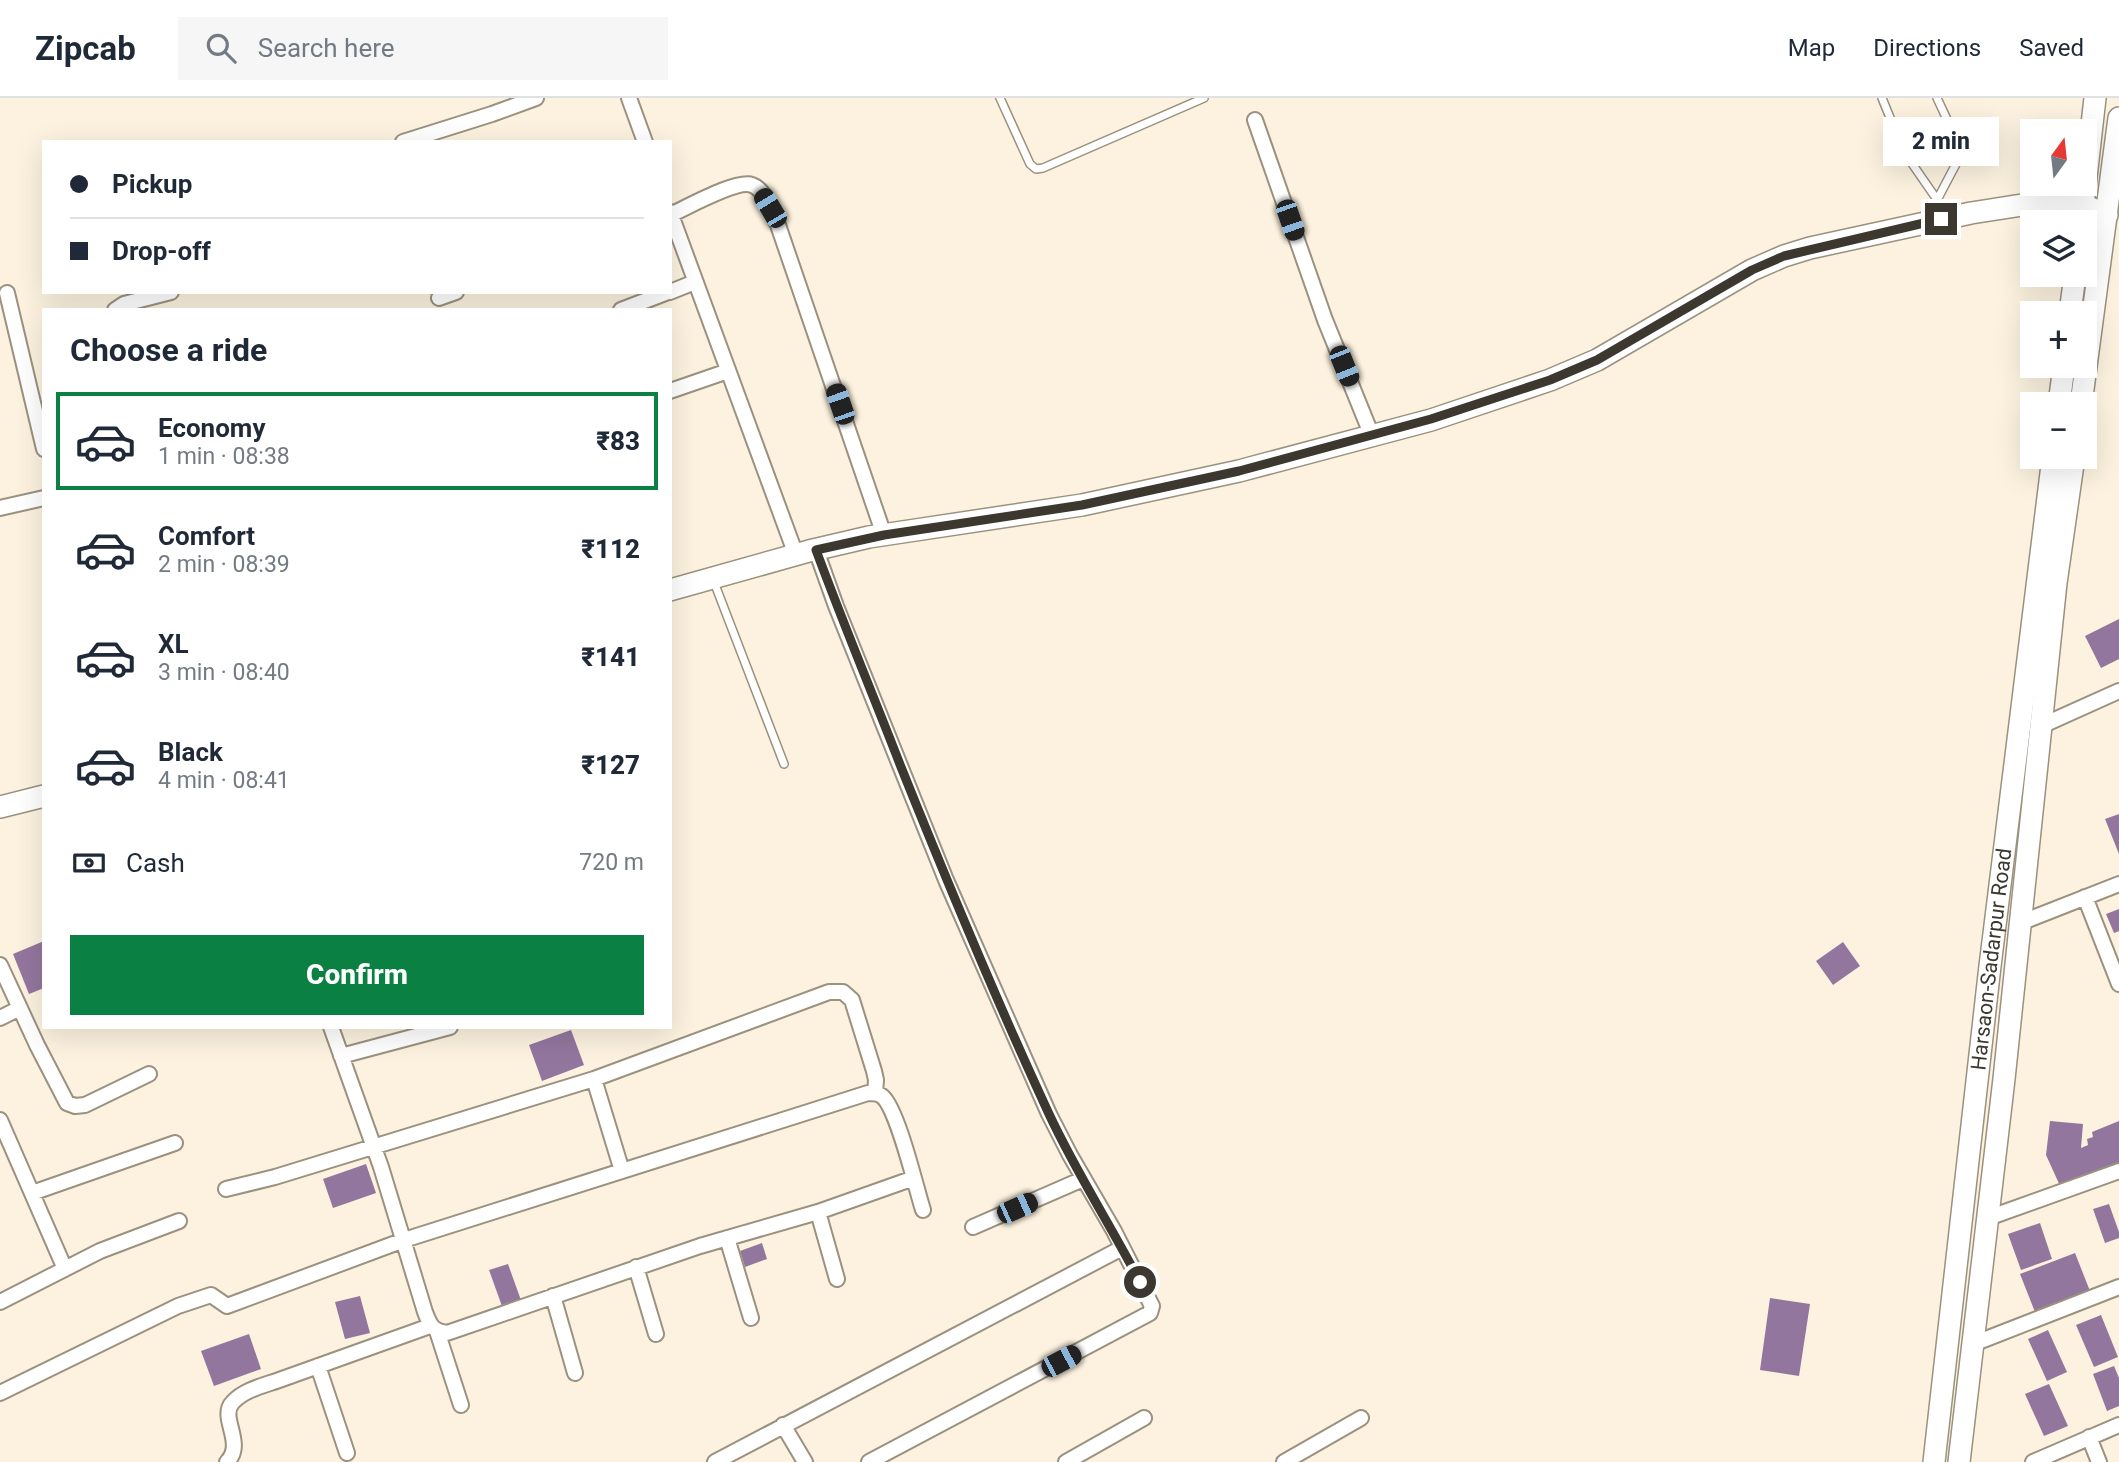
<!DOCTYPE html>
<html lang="en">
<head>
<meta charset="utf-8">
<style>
	:root { --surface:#fff; --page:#f6f6f7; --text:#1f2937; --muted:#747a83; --line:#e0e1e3; --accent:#0b8043 }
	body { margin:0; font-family:Roboto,sans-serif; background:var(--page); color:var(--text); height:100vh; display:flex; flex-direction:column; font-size:26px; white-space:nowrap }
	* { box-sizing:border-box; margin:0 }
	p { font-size:23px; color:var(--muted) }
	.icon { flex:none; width:38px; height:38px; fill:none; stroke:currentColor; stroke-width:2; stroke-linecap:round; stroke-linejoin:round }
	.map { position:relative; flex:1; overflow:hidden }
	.sheet { position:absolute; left:42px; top:210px; width:630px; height:721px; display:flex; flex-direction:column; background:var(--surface); border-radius:0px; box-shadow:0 7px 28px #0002 }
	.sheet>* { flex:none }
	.top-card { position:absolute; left:42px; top:42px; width:630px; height:154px; border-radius:0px; box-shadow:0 7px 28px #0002; display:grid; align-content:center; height:154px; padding:0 28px; background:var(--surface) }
	.needle { width:46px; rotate:15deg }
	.tools { position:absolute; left:2020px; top:21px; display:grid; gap:14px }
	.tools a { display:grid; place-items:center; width:77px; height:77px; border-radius:0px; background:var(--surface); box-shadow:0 7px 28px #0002; font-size:35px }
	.end { position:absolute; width:32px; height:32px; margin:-16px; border:9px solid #3c3830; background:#fff; box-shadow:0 0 0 4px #fff }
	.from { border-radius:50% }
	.bubble { position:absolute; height:49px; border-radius:0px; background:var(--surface); box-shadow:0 7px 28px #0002; font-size:23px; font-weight:800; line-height:49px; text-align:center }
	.car { position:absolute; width:21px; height:42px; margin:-21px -10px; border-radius:9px; box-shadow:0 0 5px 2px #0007; background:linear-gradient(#222 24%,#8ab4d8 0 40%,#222 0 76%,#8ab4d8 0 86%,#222 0) }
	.top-card b { display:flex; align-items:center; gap:24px; height:66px; font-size:26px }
	.top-card b+b { border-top:2px solid var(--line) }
	.top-card i { width:18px; height:18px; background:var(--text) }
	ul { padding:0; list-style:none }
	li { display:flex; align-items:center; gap:21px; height:98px; margin:0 14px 10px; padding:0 14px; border:4px solid transparent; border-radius:0px }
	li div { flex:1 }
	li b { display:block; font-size:26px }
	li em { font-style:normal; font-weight:800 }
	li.current { border-color:var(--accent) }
	li>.icon { width:63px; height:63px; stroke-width:1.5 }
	h2 { padding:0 28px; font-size:32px; line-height:84px }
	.pay { display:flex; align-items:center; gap:18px; height:77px; padding:0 28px; font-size:26px }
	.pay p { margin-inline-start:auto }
	.primary-button { display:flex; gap:14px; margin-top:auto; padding:14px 28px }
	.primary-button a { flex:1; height:80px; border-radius:0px; background:var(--accent); color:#fff; font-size:28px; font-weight:800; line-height:80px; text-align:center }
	header { display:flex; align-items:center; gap:42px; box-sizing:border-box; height:98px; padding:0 35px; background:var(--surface); border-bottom:2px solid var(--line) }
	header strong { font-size:33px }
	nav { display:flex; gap:38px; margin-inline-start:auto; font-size:24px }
	.search { width:490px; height:63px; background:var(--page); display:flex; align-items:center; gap:18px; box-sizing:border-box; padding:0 24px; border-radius:0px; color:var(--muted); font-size:26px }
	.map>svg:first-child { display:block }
	.building { fill:#93769e }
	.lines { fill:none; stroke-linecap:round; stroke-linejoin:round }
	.lane-casing { stroke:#9a917f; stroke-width:10 }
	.street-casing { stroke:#9a917f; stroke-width:18 }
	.secondary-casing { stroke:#9a917f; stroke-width:24 }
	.lane { stroke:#fff; stroke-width:7 }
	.street { stroke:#fff; stroke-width:14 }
	.secondary { stroke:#fff; stroke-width:21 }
	.route { stroke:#3c3830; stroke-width:9 }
	.labels { text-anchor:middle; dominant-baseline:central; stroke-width:7; stroke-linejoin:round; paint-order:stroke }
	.street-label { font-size:21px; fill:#3c3830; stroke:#fff }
</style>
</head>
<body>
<header>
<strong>Zipcab</strong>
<div class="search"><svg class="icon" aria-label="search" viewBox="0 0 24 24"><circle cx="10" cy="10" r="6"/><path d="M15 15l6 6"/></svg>Search here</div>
<nav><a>Map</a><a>Directions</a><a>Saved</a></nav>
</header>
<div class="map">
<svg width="2119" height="1364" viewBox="0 0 2119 1364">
	<rect width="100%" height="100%" fill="#fcf2df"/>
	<path class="building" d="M2119,521V561L2101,570L2085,538Z
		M2119,716V756L2105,721Z
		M2119,811V833L2114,835L2106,816Z
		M44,843V890L29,896L13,856Z
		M1843,844L1860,868L1833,887L1816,863Z
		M571,932L584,967L542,983L529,947Z
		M2050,1023L2083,1026L2081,1050L2088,1047L2087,1041L2093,1039L2092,1034L2119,1023V1065L2061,1090L2046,1057Z
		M366,1066L376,1095L333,1110L323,1081Z
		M2109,1106L2119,1134V1140L2105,1145L2093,1111Z
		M2040,1125L2052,1161L2021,1172L2008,1136Z
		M762,1145L767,1161L745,1169L740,1153Z
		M2075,1155L2090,1193L2035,1214L2020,1176Z
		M508,1166L522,1205L503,1211L489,1172Z
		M360,1198L370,1235L345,1241L335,1204Z
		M1770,1200L1810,1206L1799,1278L1760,1272Z
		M2101,1217L2118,1259L2094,1269L2076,1227Z
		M2048,1232L2067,1274L2047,1283L2028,1241Z
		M249,1236L261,1271L214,1288L201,1253Z
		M2114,1268L2119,1280V1308L2107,1313L2093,1276Z
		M2049,1286L2068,1328L2044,1338L2025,1296Z"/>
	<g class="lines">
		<g class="lane-casing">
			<path id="lane" d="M1000,0L1030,66L1036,71L1043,70L1204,0
				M1882,0L1904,54L1947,116
				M1937,102L1956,66L1958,45L1937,0
				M714,484L784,666"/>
		</g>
		<g class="street-casing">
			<path id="street" d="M629,0L645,44
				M1255,22L1325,222L1372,338
				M403,44L492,16L536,0
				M670,114L796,457
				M670,117C686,110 737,81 752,87C766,92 772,115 778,127L884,437
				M670,194L695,184
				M7,195L44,351
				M439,200L456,194
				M115,212L124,206L171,194
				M621,212L668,194
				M670,293L728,273
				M0,410L44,400
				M816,452L836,508L946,782L1049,1016L1070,1057L1114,1133L1152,1208L1150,1215L869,1364
				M2041,628L2119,593
				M2085,799L2119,886
				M2020,825L2119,786
				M0,867L37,947L67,1005L75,1008L85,1007L149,976
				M0,920L20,910
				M331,929L381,1069L425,1214C430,1227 432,1233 447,1235L700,1148L818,1114L914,1080
				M341,958L450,929
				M594,981L622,1073
				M0,1022L65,1171
				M226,1091L275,1079L594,981L829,894H843L852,902L874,973L876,982L875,995
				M32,1095L175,1045
				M818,1114L837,1181
				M1988,1120L2119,1073
				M973,1129L1083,1081
				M727,1140L751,1220
				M636,1169L656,1236
				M553,1198L575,1275
				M0,1204L100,1153L179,1123
				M437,1233L461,1307
				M1973,1246L2119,1189
				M318,1268L347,1355
				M0,1295L178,1208L211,1197L227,1208L404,1142L868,995C874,995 879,995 883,999C898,1013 916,1090 923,1112
				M783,1327L805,1364
				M2089,1339L2099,1364
				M227,1364C246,1345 218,1319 233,1304C245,1291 266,1287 282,1281C331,1263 381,1246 430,1228
				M715,1364L1122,1150
				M1066,1364L1144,1320
				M1284,1364L1361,1320
				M2033,1364L2119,1327"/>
		</g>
		<g class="secondary-casing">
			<g id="secondary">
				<path d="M2081,124L2095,0"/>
				<path d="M2070,215L2075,177"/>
				<path d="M2059,306L2064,268"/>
				<path d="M2081,306L2119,20"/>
				<path d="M670,492L809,453L869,439L1082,407L1239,373L1431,322L1550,282L1597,262L1752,172L1784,158L1810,150L1971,115L2048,103L2083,107L2107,117"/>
				<path d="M0,709L44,698"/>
				<path id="s1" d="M1934,1364L1990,868L2053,359"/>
				<path d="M1959,1364L2004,981L2056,485L2074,359"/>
			</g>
		</g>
		<use href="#lane" class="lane"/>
		<use href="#street" class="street"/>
		<use href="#secondary" class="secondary"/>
	</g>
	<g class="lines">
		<path class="route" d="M1140,1184C1111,1128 1076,1074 1049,1016C996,902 948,786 901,669C873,597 843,525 816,452L884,437L1082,407L1239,373L1431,321L1550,282L1597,262L1752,172L1784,158L1941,121"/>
	</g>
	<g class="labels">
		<g class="street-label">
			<text stroke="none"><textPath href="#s1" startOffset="506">Harsaon-Sadarpur Road</textPath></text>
		</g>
	</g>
</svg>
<div class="tools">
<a><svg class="needle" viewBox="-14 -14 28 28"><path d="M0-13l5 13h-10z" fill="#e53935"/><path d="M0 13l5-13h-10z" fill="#747a83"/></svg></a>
<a><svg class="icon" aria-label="layers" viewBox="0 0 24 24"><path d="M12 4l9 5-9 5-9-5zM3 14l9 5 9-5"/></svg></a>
<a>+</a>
<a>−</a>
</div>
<i class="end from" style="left:1140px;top:1184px"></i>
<i class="end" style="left:1941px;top:121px"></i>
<div class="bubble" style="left:1883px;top:19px;width:116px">2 min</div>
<i class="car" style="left:770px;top:110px;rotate:329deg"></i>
<i class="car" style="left:1290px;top:122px;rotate:161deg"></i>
<i class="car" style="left:1344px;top:268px;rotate:158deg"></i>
<i class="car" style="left:840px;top:306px;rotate:341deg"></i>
<i class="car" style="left:1017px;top:1110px;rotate:66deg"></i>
<i class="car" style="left:1061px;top:1263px;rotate:62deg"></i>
<div class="top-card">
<b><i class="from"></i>Pickup</b>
<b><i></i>Drop-off</b>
</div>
<section class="sheet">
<h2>Choose a ride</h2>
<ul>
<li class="current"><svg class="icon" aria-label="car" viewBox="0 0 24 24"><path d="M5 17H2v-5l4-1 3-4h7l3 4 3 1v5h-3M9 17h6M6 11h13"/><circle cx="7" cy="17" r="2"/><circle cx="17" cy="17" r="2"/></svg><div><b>Economy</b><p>1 min · 08:38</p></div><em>₹83</em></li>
<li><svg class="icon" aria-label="car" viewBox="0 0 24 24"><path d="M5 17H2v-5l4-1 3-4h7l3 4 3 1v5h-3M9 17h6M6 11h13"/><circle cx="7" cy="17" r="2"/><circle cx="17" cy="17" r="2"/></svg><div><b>Comfort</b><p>2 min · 08:39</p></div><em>₹112</em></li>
<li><svg class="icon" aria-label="car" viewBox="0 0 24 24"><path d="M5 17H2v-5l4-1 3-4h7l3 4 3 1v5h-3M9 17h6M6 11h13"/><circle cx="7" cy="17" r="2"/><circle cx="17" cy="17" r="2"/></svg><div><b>XL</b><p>3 min · 08:40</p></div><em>₹141</em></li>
<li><svg class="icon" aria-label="car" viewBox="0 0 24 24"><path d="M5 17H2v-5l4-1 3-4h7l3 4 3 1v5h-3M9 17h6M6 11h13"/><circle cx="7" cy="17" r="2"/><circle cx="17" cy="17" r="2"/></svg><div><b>Black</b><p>4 min · 08:41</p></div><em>₹127</em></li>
</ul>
<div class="pay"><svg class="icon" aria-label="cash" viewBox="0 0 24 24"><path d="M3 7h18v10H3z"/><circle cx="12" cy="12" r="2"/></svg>Cash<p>720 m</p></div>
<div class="primary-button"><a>Confirm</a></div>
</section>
</div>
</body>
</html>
